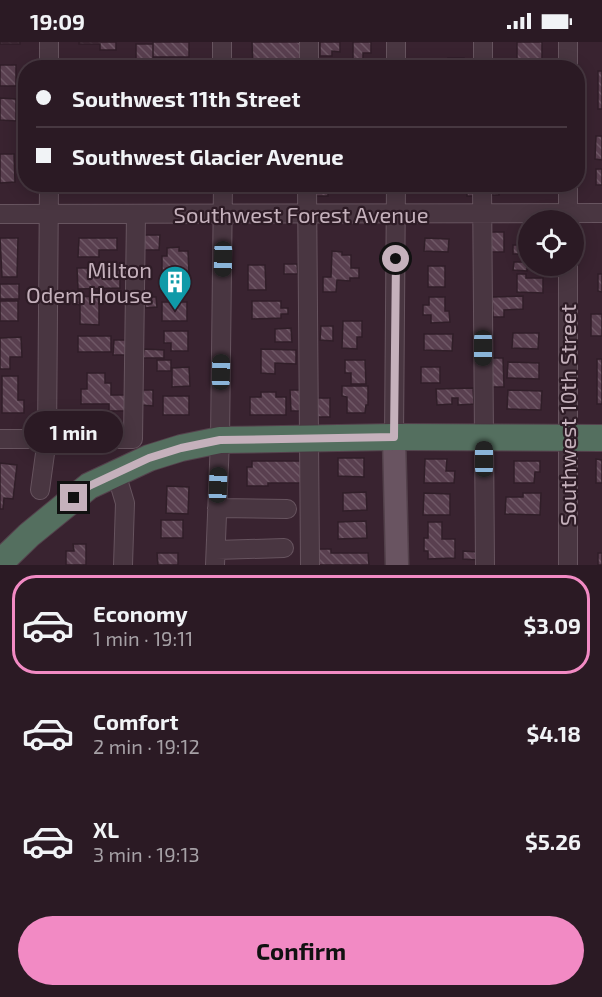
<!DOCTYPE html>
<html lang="en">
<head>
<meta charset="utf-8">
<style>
	:root { --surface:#2b1a24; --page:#33232c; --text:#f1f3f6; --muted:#a6a1a6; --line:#473841; --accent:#f28ac4 }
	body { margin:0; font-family:"Exo 2",sans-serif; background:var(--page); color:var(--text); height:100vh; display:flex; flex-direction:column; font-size:22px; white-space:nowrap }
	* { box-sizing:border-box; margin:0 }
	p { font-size:20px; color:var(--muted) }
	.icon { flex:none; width:33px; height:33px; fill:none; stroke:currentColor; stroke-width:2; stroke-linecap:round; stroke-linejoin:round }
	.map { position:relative; height:523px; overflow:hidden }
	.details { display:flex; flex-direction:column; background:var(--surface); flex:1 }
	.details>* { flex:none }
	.guide { position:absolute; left:18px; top:18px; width:567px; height:132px; border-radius:24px; box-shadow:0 3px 15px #0003,0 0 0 2px var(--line); display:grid; align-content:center; height:132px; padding:0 18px; background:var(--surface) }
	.controls { position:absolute; left:518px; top:168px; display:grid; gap:12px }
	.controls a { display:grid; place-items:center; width:66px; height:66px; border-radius:50%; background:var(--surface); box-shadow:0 3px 15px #0003,0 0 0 2px var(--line); font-size:30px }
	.end { position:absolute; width:27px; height:27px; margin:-14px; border:8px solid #c5b1bc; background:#111; box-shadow:0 0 0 3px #111 }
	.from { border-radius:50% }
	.bubble { position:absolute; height:42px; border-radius:21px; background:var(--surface); box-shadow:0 3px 15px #0003,0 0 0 2px var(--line); font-size:20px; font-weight:700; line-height:42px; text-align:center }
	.car { position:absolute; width:18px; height:36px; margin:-18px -9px; border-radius:8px; box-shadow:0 0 4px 2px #0007; background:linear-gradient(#222 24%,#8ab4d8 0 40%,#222 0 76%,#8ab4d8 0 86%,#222 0) }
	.guide b { display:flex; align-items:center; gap:21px; height:57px; font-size:22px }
	.guide b+b { border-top:2px solid var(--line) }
	.guide i { width:15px; height:15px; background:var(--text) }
	ul { padding:10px 0 0; list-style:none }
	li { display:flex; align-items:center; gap:18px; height:99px; margin:0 12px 9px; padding:0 6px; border:3px solid transparent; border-radius:24px }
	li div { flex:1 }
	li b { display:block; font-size:22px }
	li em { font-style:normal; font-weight:700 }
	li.on { border-color:var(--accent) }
	li>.icon { width:54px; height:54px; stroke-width:1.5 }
	.button { display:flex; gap:12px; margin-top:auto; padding:12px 18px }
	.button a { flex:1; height:69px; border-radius:36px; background:var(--accent); color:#111; font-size:24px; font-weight:700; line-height:69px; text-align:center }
	.status { display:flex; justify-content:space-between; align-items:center; height:42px; padding:0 30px; background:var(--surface); direction:ltr }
	.status svg { height:16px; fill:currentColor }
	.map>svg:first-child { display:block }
	.building { fill:url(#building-back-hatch); stroke:#301e28; stroke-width:1.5 }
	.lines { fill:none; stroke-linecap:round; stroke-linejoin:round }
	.minor-casing { stroke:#67545f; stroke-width:20 }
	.major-casing { stroke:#52404a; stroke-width:25 }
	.highway-casing { stroke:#54414c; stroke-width:28 }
	.minor { stroke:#493641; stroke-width:18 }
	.major { stroke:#695461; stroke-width:22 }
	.highway { stroke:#546f5f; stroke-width:26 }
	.route { stroke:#c5b1bc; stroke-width:8 }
	.labels { text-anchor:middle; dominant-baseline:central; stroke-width:4.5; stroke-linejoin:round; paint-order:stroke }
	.street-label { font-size:22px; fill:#c5b1bc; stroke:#2e1c26 }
	.poi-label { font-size:22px; fill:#c5b1bc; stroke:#2e1c26; text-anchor:end }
</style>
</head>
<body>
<div class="status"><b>19:09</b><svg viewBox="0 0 49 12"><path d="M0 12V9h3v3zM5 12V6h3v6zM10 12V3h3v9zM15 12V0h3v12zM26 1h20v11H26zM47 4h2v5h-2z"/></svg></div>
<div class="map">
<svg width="602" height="523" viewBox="0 0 602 523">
	<defs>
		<pattern id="building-back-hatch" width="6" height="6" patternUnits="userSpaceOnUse" patternTransform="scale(1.5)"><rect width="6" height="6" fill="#593f4f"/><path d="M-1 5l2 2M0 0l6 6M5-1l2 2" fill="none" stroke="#6f5866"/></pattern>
	</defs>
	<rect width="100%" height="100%" fill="#392330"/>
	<path class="building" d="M0,0H20V2H0Z
		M79,0H116V8H100V2H79Z
		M153,0H189V15H153Z
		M252,0H305V18H290V26H253Z
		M320,0H340V10L332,9V14H320Z
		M353,0H371V11H363V26H347V19H353Z
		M517,0H542V19L517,18Z
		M136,2H153V26H136Z
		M448,16H464V26H448Z
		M0,23H16V44H0Z
		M598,29H602V67H598Z
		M0,56L16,57V79L0,78Z
		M596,94H602V118L595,117Z
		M0,112H14L15,140L0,141Z
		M596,127H602V143H596Z
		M314,142H328V154H314Z
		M424,142H445V149H425Z
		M467,142H477V154H467Z
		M490,142H499V153H490Z
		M490,190H504V210H490Z
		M144,193H160L159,208H144Z
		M518,194L528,195V212H513V203H518Z
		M0,196H18L17,235H2Z
		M79,196H117V208H99V215H78Z
		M425,196L449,197L448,210L424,209Z
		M179,205V209H188L189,232H162V214H167V206Z
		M332,209L342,210V213H351V226H359V236H350V239L337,238L336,250H323V235H331Z
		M514,220H527V229L513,228Z
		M284,222H297L298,232H284Z
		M248,223H265L266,248H248Z
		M428,224H445V245H428Z
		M77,226H120V246L78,247Z
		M517,232H526V236H543V251L517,250Z
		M598,232H602V250L598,249Z
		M0,242H19V257H0Z
		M75,254L99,255V283L80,282V263L75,262Z
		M523,254V267L504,268V275H493L492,255Z
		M145,255H156L157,265L145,266Z
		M429,255H445V269H449L450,280L431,281V273H423V263H429Z
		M0,259H18V279H0Z
		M252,259H281V266H288V272H281V276L252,277Z
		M162,260H187V279H162Z
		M591,272H602V294H591Z
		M343,279H362V295H357V307L342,306Z
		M321,284H333V299L320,298Z
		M291,286L292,300H275V287Z
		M164,289H188V309H171V301H164Z
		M513,291H539L538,307L512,306Z
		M424,292H453L452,309L424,308Z
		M78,294H111V310H78Z
		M21,295L22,315H10V327H0V296Z
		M114,298H130L129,313H113Z
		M144,307L164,308V316H143Z
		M261,307L296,308V322L275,321V332L261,331Z
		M490,316H503L504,345H491Z
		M597,317H602V362H597Z
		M157,318H171V329H157Z
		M345,318H365L366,342H351V331H345Z
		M508,320L539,321V337L507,336Z
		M189,325L190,344L172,345V326Z
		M421,325H440V341H421Z
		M87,331H105V341H111V353H132V369H109V362H81V347H87Z
		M2,334H18V358H24V371H2Z
		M342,344H368V363H366L365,371H347V355L342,354Z
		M473,346L474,362L458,363V356H452V362L437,363L436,347Z
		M143,348H153V364L142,363Z
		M290,348H303L304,369H291Z
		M508,348L542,349L541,368L507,367Z
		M261,350H276V355H286V373H250V355H261Z
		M163,354H189V373H163Z
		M317,356H330V375H316Z
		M338,416H364V435L338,434Z
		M425,417H447L446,429H455L454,441H424Z
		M596,417L602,418V441H596Z
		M252,419H303V441H268V444H247V425H252Z
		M514,419H540V430H535L534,441H514Z
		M0,421L17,423L13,457L4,456L3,467H0Z
		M167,444L189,445L188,472L166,471Z
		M366,450L367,468L343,469V451Z
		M424,451L450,452V473H423Z
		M523,451H541L540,473L505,472L506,455H523Z
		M161,478H183V496H161Z
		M366,479L367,496L338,497V480Z
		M428,480H442V497H455V516L428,517V509H424V496H428Z
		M73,502H86V523H66V509H74Z
		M317,507H331V511H368L369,523H317Z
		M463,509L478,510V518L463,517Z
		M157,511H178V523H158Z
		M598,511H602V523H598Z"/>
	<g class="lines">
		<g class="minor-casing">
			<path id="minor" d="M49,0V26
				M222,0V26
				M396,0V26
				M568,0V26
				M309,26V0
				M483,26V0
				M307,142L310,523
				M482,142L485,523
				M0,172L602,171
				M568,178V142
				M394,395L396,142
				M0,397H133L136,172
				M116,431L125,461L123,523
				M40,448L47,397L49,142
				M217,466L287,467
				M216,508L284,506
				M215,523L220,398L223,142
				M568,523V224"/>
		</g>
		<g class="major-casing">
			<path id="major" d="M394,395L397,523"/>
		</g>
		<g class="highway-casing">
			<path id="highway" d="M0,521L29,493L89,444L149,416L181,406L220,398L394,395L602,396"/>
		</g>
		<use href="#minor" class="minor"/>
		<use href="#major" class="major"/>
		<use href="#highway" class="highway"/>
	</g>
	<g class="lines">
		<path class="route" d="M74,456L89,444L149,416L181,406L220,398L394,395L396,217"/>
	</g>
	<defs>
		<g id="building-pin" transform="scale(1.725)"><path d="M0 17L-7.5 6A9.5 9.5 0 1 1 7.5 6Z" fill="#0f9aa8" stroke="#2e1c26"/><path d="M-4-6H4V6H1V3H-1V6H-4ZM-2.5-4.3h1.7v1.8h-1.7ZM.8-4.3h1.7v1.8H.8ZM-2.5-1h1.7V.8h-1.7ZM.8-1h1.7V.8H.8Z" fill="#fff"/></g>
	</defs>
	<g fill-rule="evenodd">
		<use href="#building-pin" x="175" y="240"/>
	</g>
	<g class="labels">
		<g class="street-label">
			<text x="301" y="172">Southwest Forest Avenue</text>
			<text transform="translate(567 373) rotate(-90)">Southwest 10th Street</text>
		</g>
		<g class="poi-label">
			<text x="152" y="227">Milton<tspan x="152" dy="25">Odem House</tspan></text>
		</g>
	</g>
</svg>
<div class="controls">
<a><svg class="icon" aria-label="locate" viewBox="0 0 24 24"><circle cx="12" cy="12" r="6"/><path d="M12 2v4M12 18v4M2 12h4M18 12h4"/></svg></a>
</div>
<i class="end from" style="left:396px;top:217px"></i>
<i class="end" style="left:74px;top:456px"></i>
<div class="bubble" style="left:24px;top:369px;width:99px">1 min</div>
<i class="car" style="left:223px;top:217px;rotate:181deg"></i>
<i class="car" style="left:483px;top:306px;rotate:180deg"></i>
<i class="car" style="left:221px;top:330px;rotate:1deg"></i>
<i class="car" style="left:484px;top:417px;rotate:0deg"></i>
<i class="car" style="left:218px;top:443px;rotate:2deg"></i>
<div class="guide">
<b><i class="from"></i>Southwest 11th Street</b>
<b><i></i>Southwest Glacier Avenue</b>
</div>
</div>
<section class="details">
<ul>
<li class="on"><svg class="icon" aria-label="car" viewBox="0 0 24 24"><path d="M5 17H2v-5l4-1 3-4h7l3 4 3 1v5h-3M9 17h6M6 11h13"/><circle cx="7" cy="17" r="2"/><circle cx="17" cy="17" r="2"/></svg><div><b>Economy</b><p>1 min · 19:11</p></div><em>$3.09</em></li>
<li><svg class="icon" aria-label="car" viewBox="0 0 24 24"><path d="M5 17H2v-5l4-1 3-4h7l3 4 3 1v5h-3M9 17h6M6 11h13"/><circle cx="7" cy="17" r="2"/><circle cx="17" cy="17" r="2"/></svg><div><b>Comfort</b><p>2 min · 19:12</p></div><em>$4.18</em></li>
<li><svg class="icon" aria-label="car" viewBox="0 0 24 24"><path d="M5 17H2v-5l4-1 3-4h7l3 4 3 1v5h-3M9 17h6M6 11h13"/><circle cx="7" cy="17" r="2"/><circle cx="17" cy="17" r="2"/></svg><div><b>XL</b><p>3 min · 19:13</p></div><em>$5.26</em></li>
</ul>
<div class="button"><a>Confirm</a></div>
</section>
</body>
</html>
